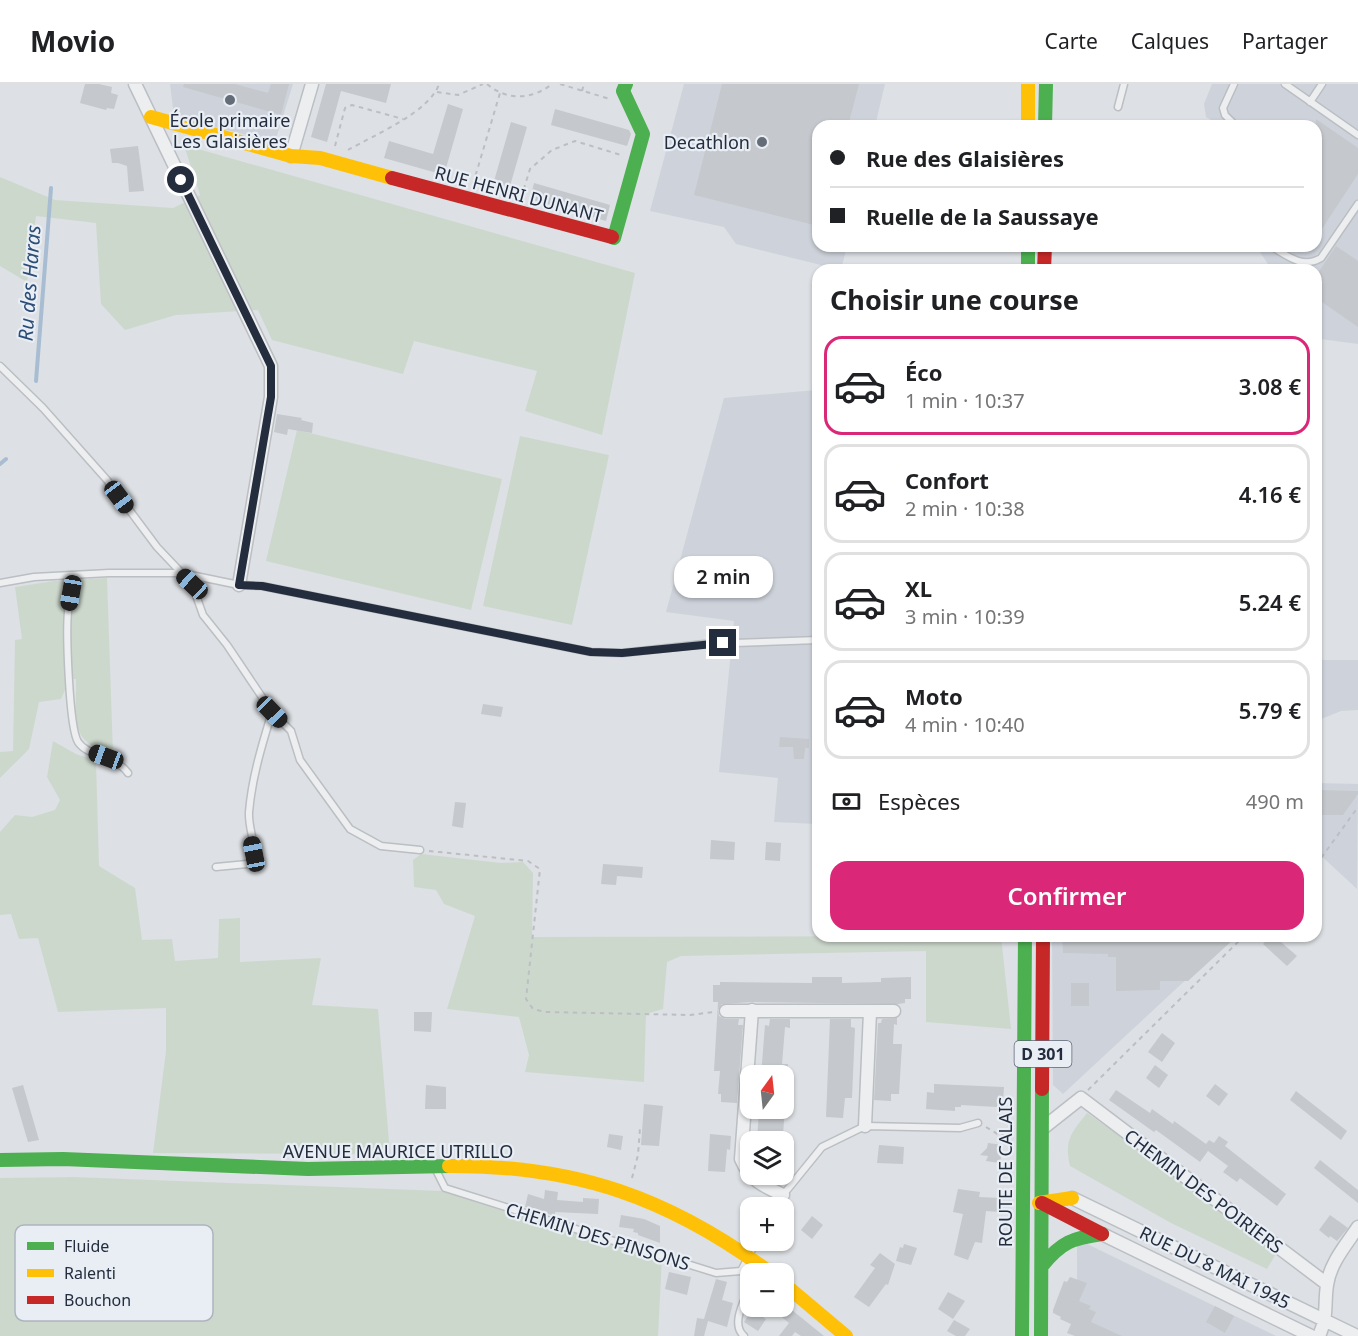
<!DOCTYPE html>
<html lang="fr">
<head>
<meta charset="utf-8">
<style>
	:root { --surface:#fff; --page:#f6f6f6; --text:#202124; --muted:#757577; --line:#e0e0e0; --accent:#db2777 }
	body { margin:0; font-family:"Noto Sans",sans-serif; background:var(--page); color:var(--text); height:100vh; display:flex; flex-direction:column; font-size:22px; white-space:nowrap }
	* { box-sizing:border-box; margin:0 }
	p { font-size:20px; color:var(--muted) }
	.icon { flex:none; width:33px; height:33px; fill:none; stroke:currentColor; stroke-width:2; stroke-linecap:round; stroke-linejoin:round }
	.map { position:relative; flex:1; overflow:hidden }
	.side { position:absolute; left:812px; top:180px; width:510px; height:678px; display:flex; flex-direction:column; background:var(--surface); border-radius:18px; box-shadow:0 2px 4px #0004 }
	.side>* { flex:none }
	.hud { position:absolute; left:812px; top:36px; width:510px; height:132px; border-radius:18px; box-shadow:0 2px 4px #0004; display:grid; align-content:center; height:132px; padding:0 18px; background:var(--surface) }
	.needle { width:39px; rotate:15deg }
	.buttons { position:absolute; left:740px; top:981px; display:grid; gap:12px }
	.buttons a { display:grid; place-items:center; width:54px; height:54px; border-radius:12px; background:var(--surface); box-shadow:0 2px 4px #0004; font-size:30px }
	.end { position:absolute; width:27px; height:27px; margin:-14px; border:8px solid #232d3e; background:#fff; box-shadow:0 0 0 3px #fff }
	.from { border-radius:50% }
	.bubble { position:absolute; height:42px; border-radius:18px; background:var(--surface); box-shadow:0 2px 4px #0004; font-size:20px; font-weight:600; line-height:42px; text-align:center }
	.car { position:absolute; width:18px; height:36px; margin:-18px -9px; border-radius:8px; box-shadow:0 0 4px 2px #0007; background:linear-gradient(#222 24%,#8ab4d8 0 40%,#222 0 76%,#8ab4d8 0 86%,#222 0) }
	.hud b { display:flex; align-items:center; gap:21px; height:57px; font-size:22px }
	.hud b+b { border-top:2px solid var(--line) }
	.hud i { width:15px; height:15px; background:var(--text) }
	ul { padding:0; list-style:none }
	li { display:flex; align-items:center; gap:18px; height:99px; margin:0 12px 9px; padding:0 6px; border:3px solid var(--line); border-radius:18px }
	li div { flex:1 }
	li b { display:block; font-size:22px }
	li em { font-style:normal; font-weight:600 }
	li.current { border-color:var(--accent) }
	li>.icon { width:54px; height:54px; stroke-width:1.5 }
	h2 { padding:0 18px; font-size:27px; line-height:72px }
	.pay { display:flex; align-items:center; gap:15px; height:66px; padding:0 18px; font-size:22px }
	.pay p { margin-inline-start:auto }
	.action { display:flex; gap:12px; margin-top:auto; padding:12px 18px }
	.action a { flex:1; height:69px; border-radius:18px; background:var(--accent); color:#fff; font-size:24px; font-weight:600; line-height:69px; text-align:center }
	header { display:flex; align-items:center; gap:36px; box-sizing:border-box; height:84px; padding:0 30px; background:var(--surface); border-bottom:2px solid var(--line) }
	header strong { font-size:28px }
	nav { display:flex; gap:33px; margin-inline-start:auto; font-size:21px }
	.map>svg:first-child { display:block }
	.built { fill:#ced3db }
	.green { fill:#cdd8cd }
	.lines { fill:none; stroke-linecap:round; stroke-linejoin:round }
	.stream { stroke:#a8bdd2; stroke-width:4 }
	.building { fill:#c5c8cc }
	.lane-casing { stroke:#bbbec2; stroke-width:9 }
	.street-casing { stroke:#bbbec2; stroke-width:15 }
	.path { stroke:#bcbec4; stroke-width:2; stroke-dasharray:4.5 4.5; stroke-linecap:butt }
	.lane { stroke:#edeef0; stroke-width:6 }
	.street { stroke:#edeef0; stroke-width:12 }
	.fast { stroke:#4caf50; stroke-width:14 }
	.slow { stroke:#ffc107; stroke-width:14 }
	.jam { stroke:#c62828; stroke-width:14 }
	.route { stroke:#232d3e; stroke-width:8 }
	.poi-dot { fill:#646c78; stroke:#e9eef5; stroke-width:2 }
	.labels { text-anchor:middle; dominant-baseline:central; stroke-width:4.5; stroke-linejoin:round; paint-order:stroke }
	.shield { fill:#e9eef5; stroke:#5e6775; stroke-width:1.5 }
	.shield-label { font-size:16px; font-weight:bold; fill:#232d3e }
	.poi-label { font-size:18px; fill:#232d3e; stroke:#e9eef5 }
	.street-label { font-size:18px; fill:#232d3e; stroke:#e9eef5 }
	.water-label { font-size:20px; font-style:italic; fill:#2a4c75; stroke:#e9eef5 }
	.key { fill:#e9eef5; stroke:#aeb4be; stroke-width:1.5 }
	.key-label { font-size:16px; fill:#232d3e }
</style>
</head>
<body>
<header>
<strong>Movio</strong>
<nav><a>Carte</a><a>Calques</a><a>Partager</a></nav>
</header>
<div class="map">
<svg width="1358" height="1252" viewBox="0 0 1358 1252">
	<rect width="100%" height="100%" fill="#dde0e4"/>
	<path class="built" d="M170,0H293L275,58L174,33Z
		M684,0H885L875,42H818V162H847L841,186L736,160L724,143L650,127Z
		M1212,0H1358V260L1320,255L1316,249V186H1272L1256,162H1316V42H1221L1206,33L1204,20Z
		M817,306V740L774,738L778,694L719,688L734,537L666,528L724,314Z
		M1316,576H1358V626L1341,627L1316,637Z
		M1316,699L1358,700L1357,805L1316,767Z
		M1052,852H1233L1063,1010L1053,1001Z
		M1077,1155L1276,1252H1077Z"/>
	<path class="green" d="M184,61L635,189L602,351L525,327L537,287L414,257L403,290L272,256L258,226L176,231L125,246L101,220L96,139L36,132L27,198L0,182V93L55,116L173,124L200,111Z
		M297,346L502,395L471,526L266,477Z
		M520,352L609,371L572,541L483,522Z
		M107,494L113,670C67,657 77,636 76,595H70L61,615L39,618L29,665L0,694V668L13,667L15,556L22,555L15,503L54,497Z
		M53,657L76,670L96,677L99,782L135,804L142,856L172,855L175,877L218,874L219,835L240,834V878L321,874L312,921L378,925L390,1070L153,1069L166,967V924L58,928L38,854L19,855L11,830L0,831V748L15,731L32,733L55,726L60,716L47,693Z
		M421,770L501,779L523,778L533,789L532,853L1001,852L1011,945L926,938V867L681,872L667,878L663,925L646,930L644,998L525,988L529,971L519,933L447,925L475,832L444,820L436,806L414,803L413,776Z
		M1087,1029L1200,1109L1277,1168L1267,1185L1171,1139L1070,1082C1064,1056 1071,1049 1087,1029Z
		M73,1093L442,1107L662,1173L658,1252H0V1094Z"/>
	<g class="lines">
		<path class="stream" d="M36,297L51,104
			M0,380L6,375"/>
	</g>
	<path class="building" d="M85,0H99L112,3L111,9L118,11L114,25L107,24L106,26L80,19Z
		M184,0H235L268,9L271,0H289L281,31L183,3Z
		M326,0H391L386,19L341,7L327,58L311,53Z
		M722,0H859L848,42H818V142L694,111Z
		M448,20L463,25L444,91L384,74L389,57L433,70Z
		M555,25L629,46L631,50L627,62L551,41Z
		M1316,35L1358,64V90L1316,154Z
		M511,38L527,43L508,109L492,104Z
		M138,62L144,107L129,108L127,82L118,79H112L110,65Z
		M534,99L610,121L606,137L530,115Z
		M1336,162L1358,177V243L1316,214V192Z
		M277,330L302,334L301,336L313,339L312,349L288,345L287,351L274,348Z
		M483,620L503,623L501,633L481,630Z
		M780,653L809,655V664H805L804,675H794L793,663H779Z
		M1316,706L1358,707V710L1343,731H1316Z
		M455,718L466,719L463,744L452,742Z
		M711,756L735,758L734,776L710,775Z
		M766,758L781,759L780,777L765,776Z
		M603,780L643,783L642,794L617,792L616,801L601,800Z
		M1062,852H1187V855L1235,854L1188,897H1160V906L1116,907V873H1108V870L1063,869Z
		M1270,852H1274L1297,872L1287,882L1263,860Z
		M812,893H842V899L881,898V894L911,893V915H905V919L898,920L752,918L722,920L718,926L719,932L725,935H739L738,941H743L737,1019L721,1018V1010H718L720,987H714L718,918H713V901H720V898L812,899Z
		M1071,899H1089V922H1071Z
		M414,928H432L431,948L414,947Z
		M897,934V941L894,940L893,960H902L899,1010H891V1017L874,1016L878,939H881L882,935Z
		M770,935H790V944L785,943L782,980H788L787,992H761L765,941L769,942Z
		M830,935H851V943L855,944L852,1014H845L843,1034L826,1033Z
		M1162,949L1175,959L1162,978L1148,968Z
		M1155,981L1168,991L1159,1004L1146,994Z
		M934,1000L1004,1003L1003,1018H998L997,1023L961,1021V1023H955V1027L926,1025L927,1008L934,1009Z
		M1215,1000L1228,1010L1219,1022L1206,1012Z
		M23,1001L39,1056L28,1058L12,1004Z
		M426,1001L446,1003V1025H425Z
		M1116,1006L1150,1029L1152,1025L1173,1040L1174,1037L1206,1060L1209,1056L1214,1059L1219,1052L1228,1058L1225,1062L1286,1110L1277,1122L1240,1094L1237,1098L1223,1088L1228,1082L1208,1067L1200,1078L1156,1046L1154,1048L1109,1016Z
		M1296,1007L1347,1047L1341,1056L1290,1016Z
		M644,1020L663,1022L659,1062L641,1061Z
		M763,1024H785L783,1051L774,1050V1057L757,1056L759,1027H763Z
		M609,1050L623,1052L621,1066L607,1063Z
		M710,1050L731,1052L730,1066L727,1065L725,1088L708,1087Z
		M988,1059L1003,1061L1000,1079L986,1077L988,1072L980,1071L987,1064Z
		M879,1061L904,1063L903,1080L877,1079Z
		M1320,1076L1358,1106V1119L1314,1084Z
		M958,1105L980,1108L979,1113L999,1114V1128L986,1127L982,1159L975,1158L968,1176L954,1171L963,1130L953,1128Z
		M545,1106L558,1108L557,1116L583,1118V1114L599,1115L598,1130L555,1128V1132L525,1123L528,1110L544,1115Z
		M621,1131L644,1135L660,1142V1159L638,1151V1149L633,1148L634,1145L619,1143Z
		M1330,1131L1348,1144L1337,1157L1330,1152L1329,1154L1319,1146Z
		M812,1132L823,1141L812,1155L801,1146Z
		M904,1160L917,1164L911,1181L896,1177L900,1163L903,1164Z
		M880,1169L895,1180L888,1201L886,1200L869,1223L854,1213L875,1184L870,1181Z
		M669,1188L691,1193L687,1211L665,1205Z
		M1070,1193L1087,1199L1079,1217L1091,1222L1089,1225L1096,1228L1091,1238L1122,1252H1075L1067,1249L1071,1240L1060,1235L1061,1233L1053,1229V1226L1064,1197L1067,1198Z
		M716,1195L727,1198L722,1216L733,1219L727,1243L708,1237L704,1252H694L697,1234L704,1235Z
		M948,1208L965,1217L953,1235L938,1225Z
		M768,1222H787L824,1252H801L795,1248L792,1252H779L789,1239Z
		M1215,1222L1234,1232L1225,1249L1206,1238Z
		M752,1226L766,1235L758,1247L744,1238Z
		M954,1236L970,1245L965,1252H956L947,1247Z"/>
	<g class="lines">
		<g class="lane-casing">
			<path id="lane" d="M1234,0L1223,24L1225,31L1236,42
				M1285,0L1358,51
				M1310,18L1322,0
				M1118,23L1124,0
				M1271,162C1287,172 1303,185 1321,174L1358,120
				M0,282L43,324L107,396L157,463L192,500L203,531L227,561L272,628L291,647L300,676L350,745L381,762L420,766
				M74,491C72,503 69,515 68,528C66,549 69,643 78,658C88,673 115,671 128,689
				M0,499L34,493L109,489H181L239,501L262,502L591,568L622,569L704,560L818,556
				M216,783L247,780L254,775C256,759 248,744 249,728C252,693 262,661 272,628
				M435,1084L445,1104L716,1189L741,1187L757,1156
				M776,1124L783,1111L822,1063L865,1042L960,1044L978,1039
				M749,1178L750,1190
				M744,1252C730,1240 745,1216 750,1202"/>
		</g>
		<g class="street-casing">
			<path id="street" d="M135,0L271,282V313L239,501
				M291,72L312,0
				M752,926L741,1075C750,1096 763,1102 783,1111
				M726,927H894
				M865,1042L870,928
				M1043,1044L1081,1014L1327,1200
				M1072,1114L1357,1252
				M1102,1150L1311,1252
				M1319,1252C1328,1232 1324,1222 1327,1201C1330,1179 1346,1161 1358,1143"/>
		</g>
		<path class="path" d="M487,0C507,17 532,16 552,0
			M560,0L610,15
			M582,7L584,0
			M437,8L458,11L483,0
			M335,62L345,24L352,21L403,35
			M348,66C374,51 430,28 439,0
			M473,100L500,9
			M521,114L530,85L552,66L575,57L621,71
			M429,767L528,777L540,785L526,915L533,925L546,928L690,931L714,928
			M1316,781L1358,723
			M1088,1006L1244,852
			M986,1043L999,1051H1008
			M632,1094L638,1071L640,1044"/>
		<use href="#lane" class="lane"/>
		<use href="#street" class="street"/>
		<path class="fast" d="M1045,42L1046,0
			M612,153L614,154L643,50L623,7L626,0
			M1028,162V186
			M0,1076L63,1075L308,1085L449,1082
			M1042,1182C1061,1158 1073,1154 1102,1150
			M1022,1252L1025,852
			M1041,1252L1042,1005"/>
		<path class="slow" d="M1028,0V42
			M151,33L291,72L320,74L392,94
			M449,1082C576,1081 670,1114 772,1190
			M1039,1119L1072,1114
			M783,1199L846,1252"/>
		<path class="jam" d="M392,94L612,153
			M1044,186L1045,162
			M1042,1005L1043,852
			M1042,1119L1102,1150"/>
	</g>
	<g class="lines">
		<path class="route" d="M181,96L271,282V313L239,501L262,502L591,568L622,569L723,559"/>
	</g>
	<g class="poi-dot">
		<circle cx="230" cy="16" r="6"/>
		<circle cx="762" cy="58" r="6"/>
	</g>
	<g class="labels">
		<rect class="shield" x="1014.5" y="957" width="57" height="26" rx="4.5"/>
		<g class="shield-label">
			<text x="1043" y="970">D 301</text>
		</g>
		<g class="poi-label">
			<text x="230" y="36">École primaire<tspan x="230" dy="21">Les Glaisières</tspan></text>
			<text x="750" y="58" text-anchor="end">Decathlon</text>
		</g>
		<g class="street-label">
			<text transform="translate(519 110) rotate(15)">RUE HENRI DUNANT</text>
			<text x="398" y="1067">AVENUE MAURICE UTRILLO</text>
			<text transform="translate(1005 1088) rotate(-90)">ROUTE DE CALAIS</text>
			<text transform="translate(1204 1107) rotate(37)">CHEMIN DES POIRIERS</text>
			<text transform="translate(598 1152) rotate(17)">CHEMIN DES PINSONS</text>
			<text transform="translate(1215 1183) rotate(26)">RUE DU 8 MAI 1945</text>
		</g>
		<g class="water-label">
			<text transform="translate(29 199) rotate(-86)">Ru des Haras</text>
		</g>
	</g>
	<rect x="15" y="1141" width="198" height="96" rx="9" class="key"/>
	<rect x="27" y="1158" width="27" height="8" fill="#4caf50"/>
	<rect x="27" y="1185" width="27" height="8" fill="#ffc107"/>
	<rect x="27" y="1212" width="27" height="8" fill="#c62828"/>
	<g class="key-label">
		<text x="64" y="1168">Fluide</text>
		<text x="64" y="1195">Ralenti</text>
		<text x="64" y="1222">Bouchon</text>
	</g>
</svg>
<div class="buttons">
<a><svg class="needle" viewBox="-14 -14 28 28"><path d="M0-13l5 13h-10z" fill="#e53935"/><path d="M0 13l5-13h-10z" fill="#757577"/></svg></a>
<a><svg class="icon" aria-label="layers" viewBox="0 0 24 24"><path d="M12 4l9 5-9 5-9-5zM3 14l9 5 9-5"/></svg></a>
<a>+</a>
<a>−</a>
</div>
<i class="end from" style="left:181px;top:96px"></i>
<i class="end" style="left:723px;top:559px"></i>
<div class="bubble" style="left:674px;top:472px;width:99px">2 min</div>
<i class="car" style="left:119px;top:413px;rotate:143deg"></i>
<i class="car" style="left:192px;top:500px;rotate:313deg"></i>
<i class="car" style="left:71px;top:509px;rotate:190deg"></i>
<i class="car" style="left:272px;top:628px;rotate:136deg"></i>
<i class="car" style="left:106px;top:673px;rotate:290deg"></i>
<i class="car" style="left:254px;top:770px;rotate:349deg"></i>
<div class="hud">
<b><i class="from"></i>Rue des Glaisières</b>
<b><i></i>Ruelle de la Saussaye</b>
</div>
<section class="side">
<h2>Choisir une course</h2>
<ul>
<li class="current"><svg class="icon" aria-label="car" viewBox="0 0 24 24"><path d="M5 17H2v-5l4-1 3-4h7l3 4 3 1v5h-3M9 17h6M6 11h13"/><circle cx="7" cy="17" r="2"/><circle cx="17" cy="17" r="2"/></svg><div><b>Éco</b><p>1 min · 10:37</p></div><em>3.08 €</em></li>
<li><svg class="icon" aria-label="car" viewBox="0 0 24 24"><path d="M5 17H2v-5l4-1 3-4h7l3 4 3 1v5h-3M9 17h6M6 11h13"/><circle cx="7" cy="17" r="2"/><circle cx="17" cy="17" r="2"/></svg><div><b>Confort</b><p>2 min · 10:38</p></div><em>4.16 €</em></li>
<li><svg class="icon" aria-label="car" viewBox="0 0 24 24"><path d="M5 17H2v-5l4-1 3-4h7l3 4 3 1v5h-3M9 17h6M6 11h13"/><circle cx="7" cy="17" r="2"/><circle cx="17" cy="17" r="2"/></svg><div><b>XL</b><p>3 min · 10:39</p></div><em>5.24 €</em></li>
<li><svg class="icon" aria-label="car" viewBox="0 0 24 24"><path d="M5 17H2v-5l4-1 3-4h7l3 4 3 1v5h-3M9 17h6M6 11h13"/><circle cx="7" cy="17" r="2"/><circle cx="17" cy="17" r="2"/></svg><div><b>Moto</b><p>4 min · 10:40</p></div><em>5.79 €</em></li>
</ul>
<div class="pay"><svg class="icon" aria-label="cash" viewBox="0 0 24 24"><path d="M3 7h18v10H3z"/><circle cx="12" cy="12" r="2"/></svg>Espèces<p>490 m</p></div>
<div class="action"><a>Confirmer</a></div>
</section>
</div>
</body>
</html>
